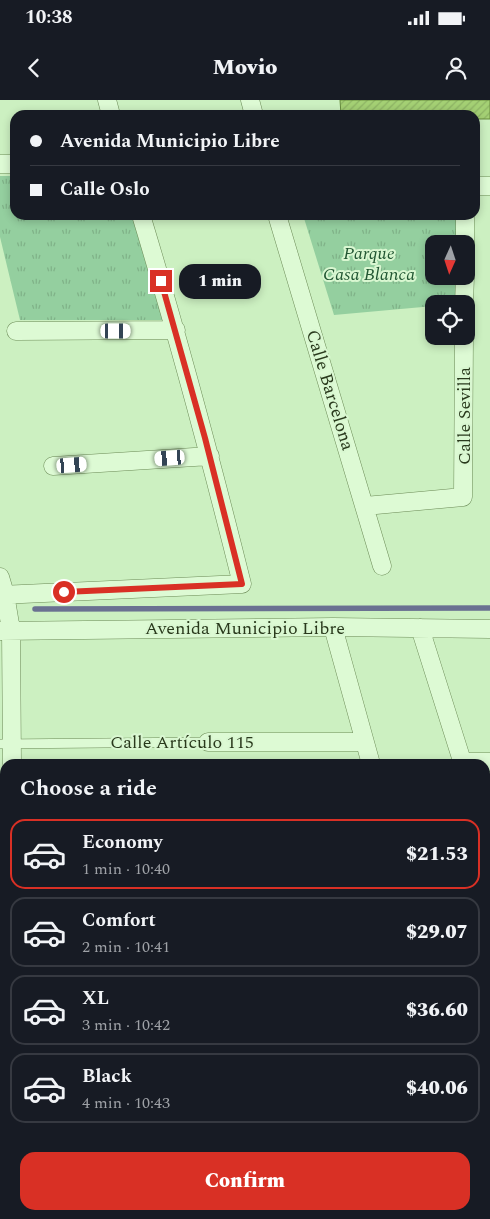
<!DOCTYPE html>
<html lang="en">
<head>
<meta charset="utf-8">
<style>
	:root { --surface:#171b24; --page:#242831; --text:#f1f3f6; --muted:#9ea1a6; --line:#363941; --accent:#d93025 }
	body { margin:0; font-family:Spectral,serif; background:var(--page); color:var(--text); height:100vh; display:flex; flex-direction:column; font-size:19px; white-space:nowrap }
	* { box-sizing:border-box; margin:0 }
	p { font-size:16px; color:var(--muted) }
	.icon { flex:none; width:28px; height:28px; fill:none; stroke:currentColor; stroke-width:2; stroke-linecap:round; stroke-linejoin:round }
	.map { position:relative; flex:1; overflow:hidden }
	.sheet { position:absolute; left:0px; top:659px; width:490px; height:461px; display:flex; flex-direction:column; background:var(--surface); border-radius:15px 15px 0 0; box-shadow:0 2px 8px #0003 }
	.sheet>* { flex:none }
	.hud { position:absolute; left:10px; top:10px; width:470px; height:110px; border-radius:15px; box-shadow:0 2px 8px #0003; display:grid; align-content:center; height:110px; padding:0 20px; background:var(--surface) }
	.needle { width:32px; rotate:183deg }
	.controls { position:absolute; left:425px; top:135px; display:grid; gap:10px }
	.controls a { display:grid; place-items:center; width:50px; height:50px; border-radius:10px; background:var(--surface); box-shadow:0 2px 8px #0003; font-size:25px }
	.end { position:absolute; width:22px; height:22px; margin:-11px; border:6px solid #d93025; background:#fff; box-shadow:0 0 0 2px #fff }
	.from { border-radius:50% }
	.bubble { position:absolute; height:35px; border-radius:15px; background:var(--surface); box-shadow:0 2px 8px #0003; font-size:16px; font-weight:800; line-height:35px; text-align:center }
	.car { position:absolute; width:15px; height:30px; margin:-15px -8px; border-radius:6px; box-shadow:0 0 4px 1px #0007; background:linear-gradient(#fff 24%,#345 0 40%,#fff 0 76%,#345 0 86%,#fff 0) }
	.hud b { display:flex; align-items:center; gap:18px; height:48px; font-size:19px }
	.hud b+b { border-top:1px solid var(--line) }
	.hud i { width:12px; height:12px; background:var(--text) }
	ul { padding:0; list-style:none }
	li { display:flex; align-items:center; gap:15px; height:70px; margin:0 10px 8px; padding:0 10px; border:2px solid var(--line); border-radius:15px }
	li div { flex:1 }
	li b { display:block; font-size:19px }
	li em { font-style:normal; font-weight:800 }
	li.selected { border-color:var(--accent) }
	li>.icon { width:45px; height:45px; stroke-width:1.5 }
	h2 { padding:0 20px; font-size:22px; line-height:60px }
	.primary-button { display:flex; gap:10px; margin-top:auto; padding:10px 20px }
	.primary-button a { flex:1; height:58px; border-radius:15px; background:var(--accent); color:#fff; font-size:20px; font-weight:800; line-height:58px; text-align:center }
	.status { display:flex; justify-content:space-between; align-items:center; height:35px; padding:0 25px; background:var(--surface); direction:ltr }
	.status svg { height:14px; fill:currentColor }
	header { display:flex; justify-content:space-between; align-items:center; height:65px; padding:0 20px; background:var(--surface); font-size:22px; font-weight:800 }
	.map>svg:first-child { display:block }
	.park { fill:url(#park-tufts) }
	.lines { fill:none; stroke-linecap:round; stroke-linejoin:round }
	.stream { stroke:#6a7191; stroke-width:5.5 }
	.building { fill:url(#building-hatch); stroke:#668b3c }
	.service-casing { stroke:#6c8b57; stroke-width:10 }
	.minor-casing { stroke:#6c8b57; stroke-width:19 }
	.service { stroke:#ddfad4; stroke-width:9 }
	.minor { stroke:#ddfad4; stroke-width:18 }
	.route { stroke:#d93025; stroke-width:6 }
	.labels { text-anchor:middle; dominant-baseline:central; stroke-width:4; stroke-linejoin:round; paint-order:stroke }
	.park-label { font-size:18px; font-style:italic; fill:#225733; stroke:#d9f7d1 }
	.street-label { font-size:18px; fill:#29391c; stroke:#d9f7d1 }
</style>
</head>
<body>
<div class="status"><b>10:38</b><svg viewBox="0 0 49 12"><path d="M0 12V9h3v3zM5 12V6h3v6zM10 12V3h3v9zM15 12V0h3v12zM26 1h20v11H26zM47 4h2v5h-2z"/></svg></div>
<header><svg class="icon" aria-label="back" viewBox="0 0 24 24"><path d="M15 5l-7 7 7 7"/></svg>Movio<svg class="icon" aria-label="person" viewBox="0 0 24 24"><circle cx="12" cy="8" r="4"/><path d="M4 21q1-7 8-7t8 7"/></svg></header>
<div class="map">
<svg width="490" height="1119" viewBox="0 0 490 1119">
	<defs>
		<pattern id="park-tufts" width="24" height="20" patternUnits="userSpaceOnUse" patternTransform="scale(1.25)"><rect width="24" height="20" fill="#94cf9f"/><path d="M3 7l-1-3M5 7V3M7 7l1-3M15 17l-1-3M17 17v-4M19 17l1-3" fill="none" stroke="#80b288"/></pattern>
		<pattern id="building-hatch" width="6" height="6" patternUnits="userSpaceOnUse" patternTransform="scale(1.25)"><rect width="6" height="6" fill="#a4d074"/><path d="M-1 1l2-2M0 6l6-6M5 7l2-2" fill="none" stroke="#8db364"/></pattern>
	</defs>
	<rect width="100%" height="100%" fill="#ccf0c1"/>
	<path class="park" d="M0,76H15V115H132L163,220H20L0,137Z
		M303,115H464L462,144H434V176H460L458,204H434V206L334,215Z"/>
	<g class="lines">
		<path class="stream" d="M35,509L490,508"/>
	</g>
	<path class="building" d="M340,0H490V19H475V15H341Z"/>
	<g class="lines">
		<g class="service-casing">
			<path id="service" d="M0,644L208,642"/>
		</g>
		<g class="minor-casing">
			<path id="minor" d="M107,0L111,15
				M250,0L254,15
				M0,64H15
				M475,86H490
				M277,115L382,466
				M465,144V115
				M464,204L465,176
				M16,231L176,230
				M53,366L210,356
				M365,406L463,397L464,236
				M0,477L5,494L11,530L12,664
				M0,495L242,484C211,360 178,237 141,115
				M333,527L371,664
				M420,528L463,664
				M0,531L333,527L490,529
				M208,642H364
				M462,662H490
				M485,734L490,749
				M0,747H5
				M485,848H490
				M0,857H5
				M0,971H5
				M485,1048L490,1064
				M485,1084H490
				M0,1086H5
				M13,1119V1115"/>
		</g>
		<use href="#service" class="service"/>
		<use href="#minor" class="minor"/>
	</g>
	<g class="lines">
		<path class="route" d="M64,492L242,484L205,338L161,181"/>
	</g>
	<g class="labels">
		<g class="park-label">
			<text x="369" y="153">Parque<tspan x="369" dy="21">Casa Blanca</tspan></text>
		</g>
		<g class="street-label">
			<text transform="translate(330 290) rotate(73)">Calle Barcelona</text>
			<text transform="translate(464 316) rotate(-90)">Calle Sevilla</text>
			<text x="245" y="528">Avenida Municipio Libre</text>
			<text x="182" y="642">Calle Artículo 115</text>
		</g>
	</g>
</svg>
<div class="controls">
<a><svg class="needle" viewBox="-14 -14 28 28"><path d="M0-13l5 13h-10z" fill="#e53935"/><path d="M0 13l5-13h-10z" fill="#9ea1a6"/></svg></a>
<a><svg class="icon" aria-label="locate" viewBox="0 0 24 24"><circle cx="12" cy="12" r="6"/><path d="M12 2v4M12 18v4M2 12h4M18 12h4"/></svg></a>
</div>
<i class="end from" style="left:64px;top:492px"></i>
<i class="end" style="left:161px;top:181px"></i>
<div class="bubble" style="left:179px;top:164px;width:82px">1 min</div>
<i class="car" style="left:116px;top:231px;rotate:90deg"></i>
<i class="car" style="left:170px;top:358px;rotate:266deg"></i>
<i class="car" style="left:72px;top:365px;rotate:86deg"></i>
<div class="hud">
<b><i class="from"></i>Avenida Municipio Libre</b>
<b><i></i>Calle Oslo</b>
</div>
<section class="sheet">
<h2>Choose a ride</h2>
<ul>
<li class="selected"><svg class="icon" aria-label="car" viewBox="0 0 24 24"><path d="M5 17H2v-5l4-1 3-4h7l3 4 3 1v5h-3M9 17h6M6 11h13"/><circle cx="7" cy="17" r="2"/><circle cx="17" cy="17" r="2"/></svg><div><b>Economy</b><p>1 min · 10:40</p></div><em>$21.53</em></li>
<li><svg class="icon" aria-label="car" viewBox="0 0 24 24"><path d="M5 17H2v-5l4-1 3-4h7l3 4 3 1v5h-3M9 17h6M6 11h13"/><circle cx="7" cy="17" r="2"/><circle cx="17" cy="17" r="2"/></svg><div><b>Comfort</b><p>2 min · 10:41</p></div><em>$29.07</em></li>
<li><svg class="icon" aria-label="car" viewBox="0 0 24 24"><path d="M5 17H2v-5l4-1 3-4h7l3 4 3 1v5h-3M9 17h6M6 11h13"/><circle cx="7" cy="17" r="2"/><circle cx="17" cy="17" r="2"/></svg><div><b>XL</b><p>3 min · 10:42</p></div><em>$36.60</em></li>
<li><svg class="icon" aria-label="car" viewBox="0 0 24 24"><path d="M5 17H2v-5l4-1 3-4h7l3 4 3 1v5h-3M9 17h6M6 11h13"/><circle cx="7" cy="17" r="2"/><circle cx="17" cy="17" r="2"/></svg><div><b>Black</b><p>4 min · 10:43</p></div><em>$40.06</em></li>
</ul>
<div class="primary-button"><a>Confirm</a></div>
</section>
</div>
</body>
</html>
